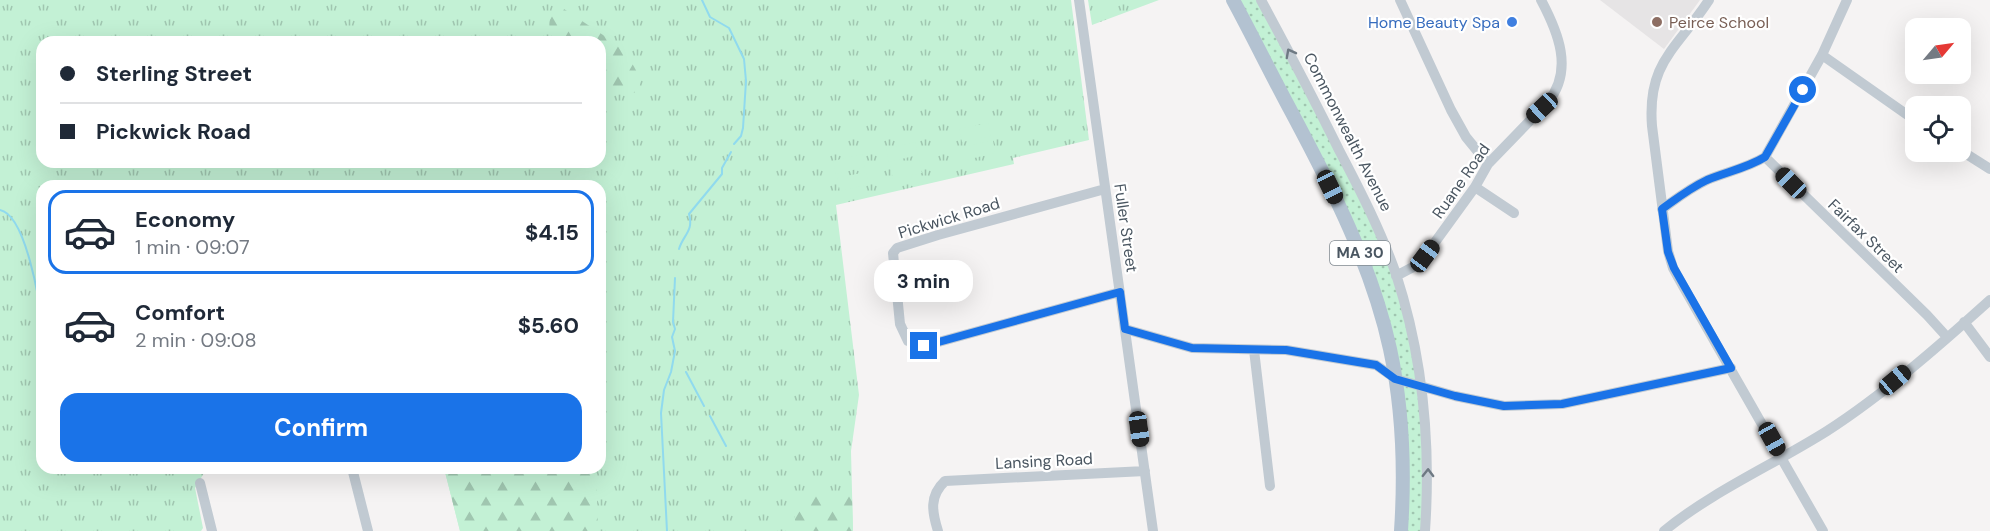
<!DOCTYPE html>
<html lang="en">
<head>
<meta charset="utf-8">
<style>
	:root { --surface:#fff; --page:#f2f2f3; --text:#1f2937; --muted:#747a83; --line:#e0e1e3; --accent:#1a73e8 }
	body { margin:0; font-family:"DM Sans",sans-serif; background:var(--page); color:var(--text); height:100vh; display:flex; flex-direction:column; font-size:22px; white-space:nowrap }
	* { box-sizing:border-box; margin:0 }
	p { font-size:20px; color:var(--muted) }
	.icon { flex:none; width:33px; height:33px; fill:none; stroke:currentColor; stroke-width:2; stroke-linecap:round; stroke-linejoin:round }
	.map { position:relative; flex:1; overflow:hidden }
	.details { position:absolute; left:36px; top:180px; width:570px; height:294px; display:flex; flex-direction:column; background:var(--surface); border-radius:18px; box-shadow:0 6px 24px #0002 }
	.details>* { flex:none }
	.hud { position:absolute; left:36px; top:36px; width:570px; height:132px; border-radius:18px; box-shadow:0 6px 24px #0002; display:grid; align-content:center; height:132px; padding:0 24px; background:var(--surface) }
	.needle { width:39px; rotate:61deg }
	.controls { position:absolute; left:1905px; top:18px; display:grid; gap:12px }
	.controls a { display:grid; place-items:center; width:66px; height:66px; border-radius:12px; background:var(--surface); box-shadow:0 6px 24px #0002; font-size:30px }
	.end { position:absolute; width:27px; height:27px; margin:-14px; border:8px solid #1a73e8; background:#fff; box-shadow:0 0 0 3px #fff }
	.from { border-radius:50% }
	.bubble { position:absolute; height:42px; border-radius:18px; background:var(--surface); box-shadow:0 6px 24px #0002; font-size:20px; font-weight:700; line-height:42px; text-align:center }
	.car { position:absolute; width:18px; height:36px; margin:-18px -9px; border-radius:8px; box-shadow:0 0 4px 2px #0007; background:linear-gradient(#222 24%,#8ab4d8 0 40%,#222 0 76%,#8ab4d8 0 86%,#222 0) }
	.hud b { display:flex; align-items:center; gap:21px; height:57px; font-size:22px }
	.hud b+b { border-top:2px solid var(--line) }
	.hud i { width:15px; height:15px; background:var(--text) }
	ul { padding:10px 0 0; list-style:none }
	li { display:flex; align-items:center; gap:18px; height:84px; margin:0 12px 9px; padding:0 12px; border:3px solid transparent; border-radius:18px }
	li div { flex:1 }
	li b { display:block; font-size:22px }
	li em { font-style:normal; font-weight:700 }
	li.on { border-color:var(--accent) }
	li>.icon { width:54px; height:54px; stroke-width:1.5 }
	.button { display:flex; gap:12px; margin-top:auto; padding:12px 24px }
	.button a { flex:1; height:69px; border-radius:18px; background:var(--accent); color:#fff; font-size:24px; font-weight:700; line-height:69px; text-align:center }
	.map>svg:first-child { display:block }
	.education { fill:#e6e4e5 }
	.grass { fill:url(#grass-tufts); fill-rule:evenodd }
	.forest { fill:url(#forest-firs) }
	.park { fill:url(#park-dots) }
	.pitch { fill:#c3f1d5 }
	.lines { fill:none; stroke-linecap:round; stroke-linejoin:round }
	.stream { stroke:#90daee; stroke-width:2 }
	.minor { stroke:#c1cad2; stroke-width:10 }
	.major { stroke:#b3c2d1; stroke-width:14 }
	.oneway { stroke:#6e7983 }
	.route { stroke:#1a73e8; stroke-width:8 }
	.shop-dot { fill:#3f7fe0; stroke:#fff; stroke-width:2 }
	.education-dot { fill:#8d6e63; stroke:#fff; stroke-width:2 }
	.labels { text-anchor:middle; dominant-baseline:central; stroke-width:4.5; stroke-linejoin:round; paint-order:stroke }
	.shield { fill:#fff; stroke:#808990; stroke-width:1.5 }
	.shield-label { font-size:15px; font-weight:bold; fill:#4a5661 }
	.shop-label { font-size:16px; fill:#366cbe; stroke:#fff; text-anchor:end }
	.education-label { font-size:16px; fill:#785e54; stroke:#fff; text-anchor:start }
	.street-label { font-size:16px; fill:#4a5661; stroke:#fff }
</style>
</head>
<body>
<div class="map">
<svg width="1990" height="531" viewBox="0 0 1990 531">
	<defs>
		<pattern id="grass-tufts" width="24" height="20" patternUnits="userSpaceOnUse" patternTransform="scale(1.5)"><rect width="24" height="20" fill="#c3f1d5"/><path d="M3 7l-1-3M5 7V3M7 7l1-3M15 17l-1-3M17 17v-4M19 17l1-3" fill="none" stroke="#a0c6b0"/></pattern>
		<pattern id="forest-firs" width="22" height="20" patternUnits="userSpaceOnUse" patternTransform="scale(1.5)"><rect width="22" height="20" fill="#c3f1d5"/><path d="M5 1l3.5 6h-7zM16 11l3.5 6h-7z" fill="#a0c6b0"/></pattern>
		<pattern id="park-dots" width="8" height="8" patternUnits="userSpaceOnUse" patternTransform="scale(1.5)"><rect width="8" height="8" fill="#c3f1d5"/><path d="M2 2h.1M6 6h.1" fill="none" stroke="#a0c6b0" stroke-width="1.8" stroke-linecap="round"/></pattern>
	</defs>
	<rect width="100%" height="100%" fill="#f5f3f3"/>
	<path class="education" d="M1600,0H1700L1664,49Z"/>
	<path class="grass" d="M0,0H1071L1089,140L1013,158L1014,164L836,205L859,395L851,451L853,531H460L444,468H600V186H42V468H207L195,488L203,528L201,531H0ZM42,42H600V162H42Z
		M1088,0H1159L1092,25Z"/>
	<path class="forest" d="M561,7L615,43C626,55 643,72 639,90C627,98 613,94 600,90V42H558C547,32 547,20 555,8Z
		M357,36L381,42H322Z
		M444,468H596L598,531H460Z
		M830,491L846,492L852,498L853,531H797L794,514L795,505C806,495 816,493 830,491Z"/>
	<path class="park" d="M1233,0H1261L1385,245L1422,386L1425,531H1401L1403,454L1377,300Z"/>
	<path class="pitch" d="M988,123L991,136L962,142L959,129Z
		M993,140L995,153L966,160L964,147Z
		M915,142L918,155L889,162L886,149Z
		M862,154L865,167L836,174L833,161Z
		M919,160L922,173L893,179L890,166Z
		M866,172L869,184L840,191L837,178Z"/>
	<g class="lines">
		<path class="stream" d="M702,0L710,17L729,28L744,59L746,81L743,128L741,136L734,144
			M0,210C26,215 40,303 42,326
			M679,249C683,235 694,231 689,214L722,174V168L731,152
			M686,372L704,406
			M710,416L726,446
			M667,531L661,413L664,390L671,372L675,351L672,337L675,329L673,322L675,278"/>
		<path class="minor" d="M1079,0L1153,531
			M1261,0C1288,50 1314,99 1339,150C1360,190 1381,231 1396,274C1423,357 1431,444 1425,531
			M1400,0L1451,110L1466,137L1488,164
			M1709,0C1677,49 1647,62 1652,126L1668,251L1673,268L1683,286L1823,531
			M1822,55L1916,121
			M1960,150L1990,169
			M1765,157L1927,315L1947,337
			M1475,187L1514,213
			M1105,189L938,235L897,248L893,253L900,324L908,341L924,346L1120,292
			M1662,209C1676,199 1690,188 1707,180C1726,172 1747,168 1765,157L1822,55L1847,0
			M1396,276L1415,266L1425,256L1475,187L1488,164L1548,102C1574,70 1558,32 1541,0
			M1964,322L1990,357
			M1125,329L1192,348L1286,350L1376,365L1396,379L1455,396L1504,406L1562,404L1731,368
			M1254,350L1270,486
			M352,468L368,531
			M200,483L212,531
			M938,531C932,512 929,496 945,481L1145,471
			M1664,531C1713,491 1773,465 1827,431C1883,395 1940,345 1990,300"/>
		<path class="major" d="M1233,0C1253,37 1272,76 1292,113C1332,188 1372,266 1390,349C1403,409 1405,470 1401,531"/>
	</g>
	<defs><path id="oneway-chevron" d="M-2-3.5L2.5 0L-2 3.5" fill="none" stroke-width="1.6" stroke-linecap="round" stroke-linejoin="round" transform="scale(1.5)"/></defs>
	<g class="oneway">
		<use href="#oneway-chevron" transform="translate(1290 53) rotate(-118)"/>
		<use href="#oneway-chevron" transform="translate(1428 473) rotate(-89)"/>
	</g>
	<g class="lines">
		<path class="route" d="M924,346L1120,292L1125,329L1192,348L1286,350L1376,365L1395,379L1455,396L1504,406L1562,404L1731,368L1674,268L1668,252L1662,209C1676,199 1690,188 1707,180C1726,172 1747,168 1765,157L1803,90"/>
	</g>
	<circle class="shop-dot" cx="1512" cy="22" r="6"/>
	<circle class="education-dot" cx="1657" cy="22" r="6"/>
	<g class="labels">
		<rect class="shield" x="1330" y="241" width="60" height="24" rx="4.5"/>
		<g class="shield-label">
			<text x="1360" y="253">MA 30</text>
		</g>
		<g class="shop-label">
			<text x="1500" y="22">Home Beauty Spa</text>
		</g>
		<g class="education-label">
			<text x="1669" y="22">Peirce School</text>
		</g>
		<g class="street-label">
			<text transform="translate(1348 132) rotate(63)">Commonwealth Avenue</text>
			<text transform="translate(1461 181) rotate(-55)">Ruane Road</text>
			<text transform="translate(949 218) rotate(-17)">Pickwick Road</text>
			<text transform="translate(1126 228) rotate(82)">Fuller Street</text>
			<text transform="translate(1866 236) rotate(44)">Fairfax Street</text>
			<text transform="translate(1044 461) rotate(-3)">Lansing Road</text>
		</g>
	</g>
</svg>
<div class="controls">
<a><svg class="needle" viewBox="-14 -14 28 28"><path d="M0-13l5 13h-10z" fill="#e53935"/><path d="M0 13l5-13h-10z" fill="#747a83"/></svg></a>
<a><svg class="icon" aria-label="locate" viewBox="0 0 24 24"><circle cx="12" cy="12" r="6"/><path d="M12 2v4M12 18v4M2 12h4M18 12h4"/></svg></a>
</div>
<i class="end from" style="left:1803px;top:90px"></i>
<i class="end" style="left:924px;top:346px"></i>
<div class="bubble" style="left:874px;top:260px;width:99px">3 min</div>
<i class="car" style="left:1542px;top:108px;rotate:227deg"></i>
<i class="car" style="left:1791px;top:183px;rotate:315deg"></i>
<i class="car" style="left:1330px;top:187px;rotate:154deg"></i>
<i class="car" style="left:1425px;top:256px;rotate:37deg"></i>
<i class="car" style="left:1895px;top:380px;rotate:50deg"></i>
<i class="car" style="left:1139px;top:429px;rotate:172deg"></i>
<i class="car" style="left:1772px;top:439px;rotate:151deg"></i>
<div class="hud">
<b><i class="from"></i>Sterling Street</b>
<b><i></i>Pickwick Road</b>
</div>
<section class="details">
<ul>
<li class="on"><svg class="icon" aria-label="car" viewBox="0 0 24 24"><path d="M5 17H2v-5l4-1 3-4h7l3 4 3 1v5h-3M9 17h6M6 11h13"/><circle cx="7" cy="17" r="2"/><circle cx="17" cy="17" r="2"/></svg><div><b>Economy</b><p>1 min · 09:07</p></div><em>$4.15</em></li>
<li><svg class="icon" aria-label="car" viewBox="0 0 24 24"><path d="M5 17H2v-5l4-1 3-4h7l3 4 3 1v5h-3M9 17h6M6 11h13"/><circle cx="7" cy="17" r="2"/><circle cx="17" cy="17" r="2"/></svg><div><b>Comfort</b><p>2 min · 09:08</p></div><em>$5.60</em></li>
</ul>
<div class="button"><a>Confirm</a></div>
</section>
</div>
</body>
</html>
